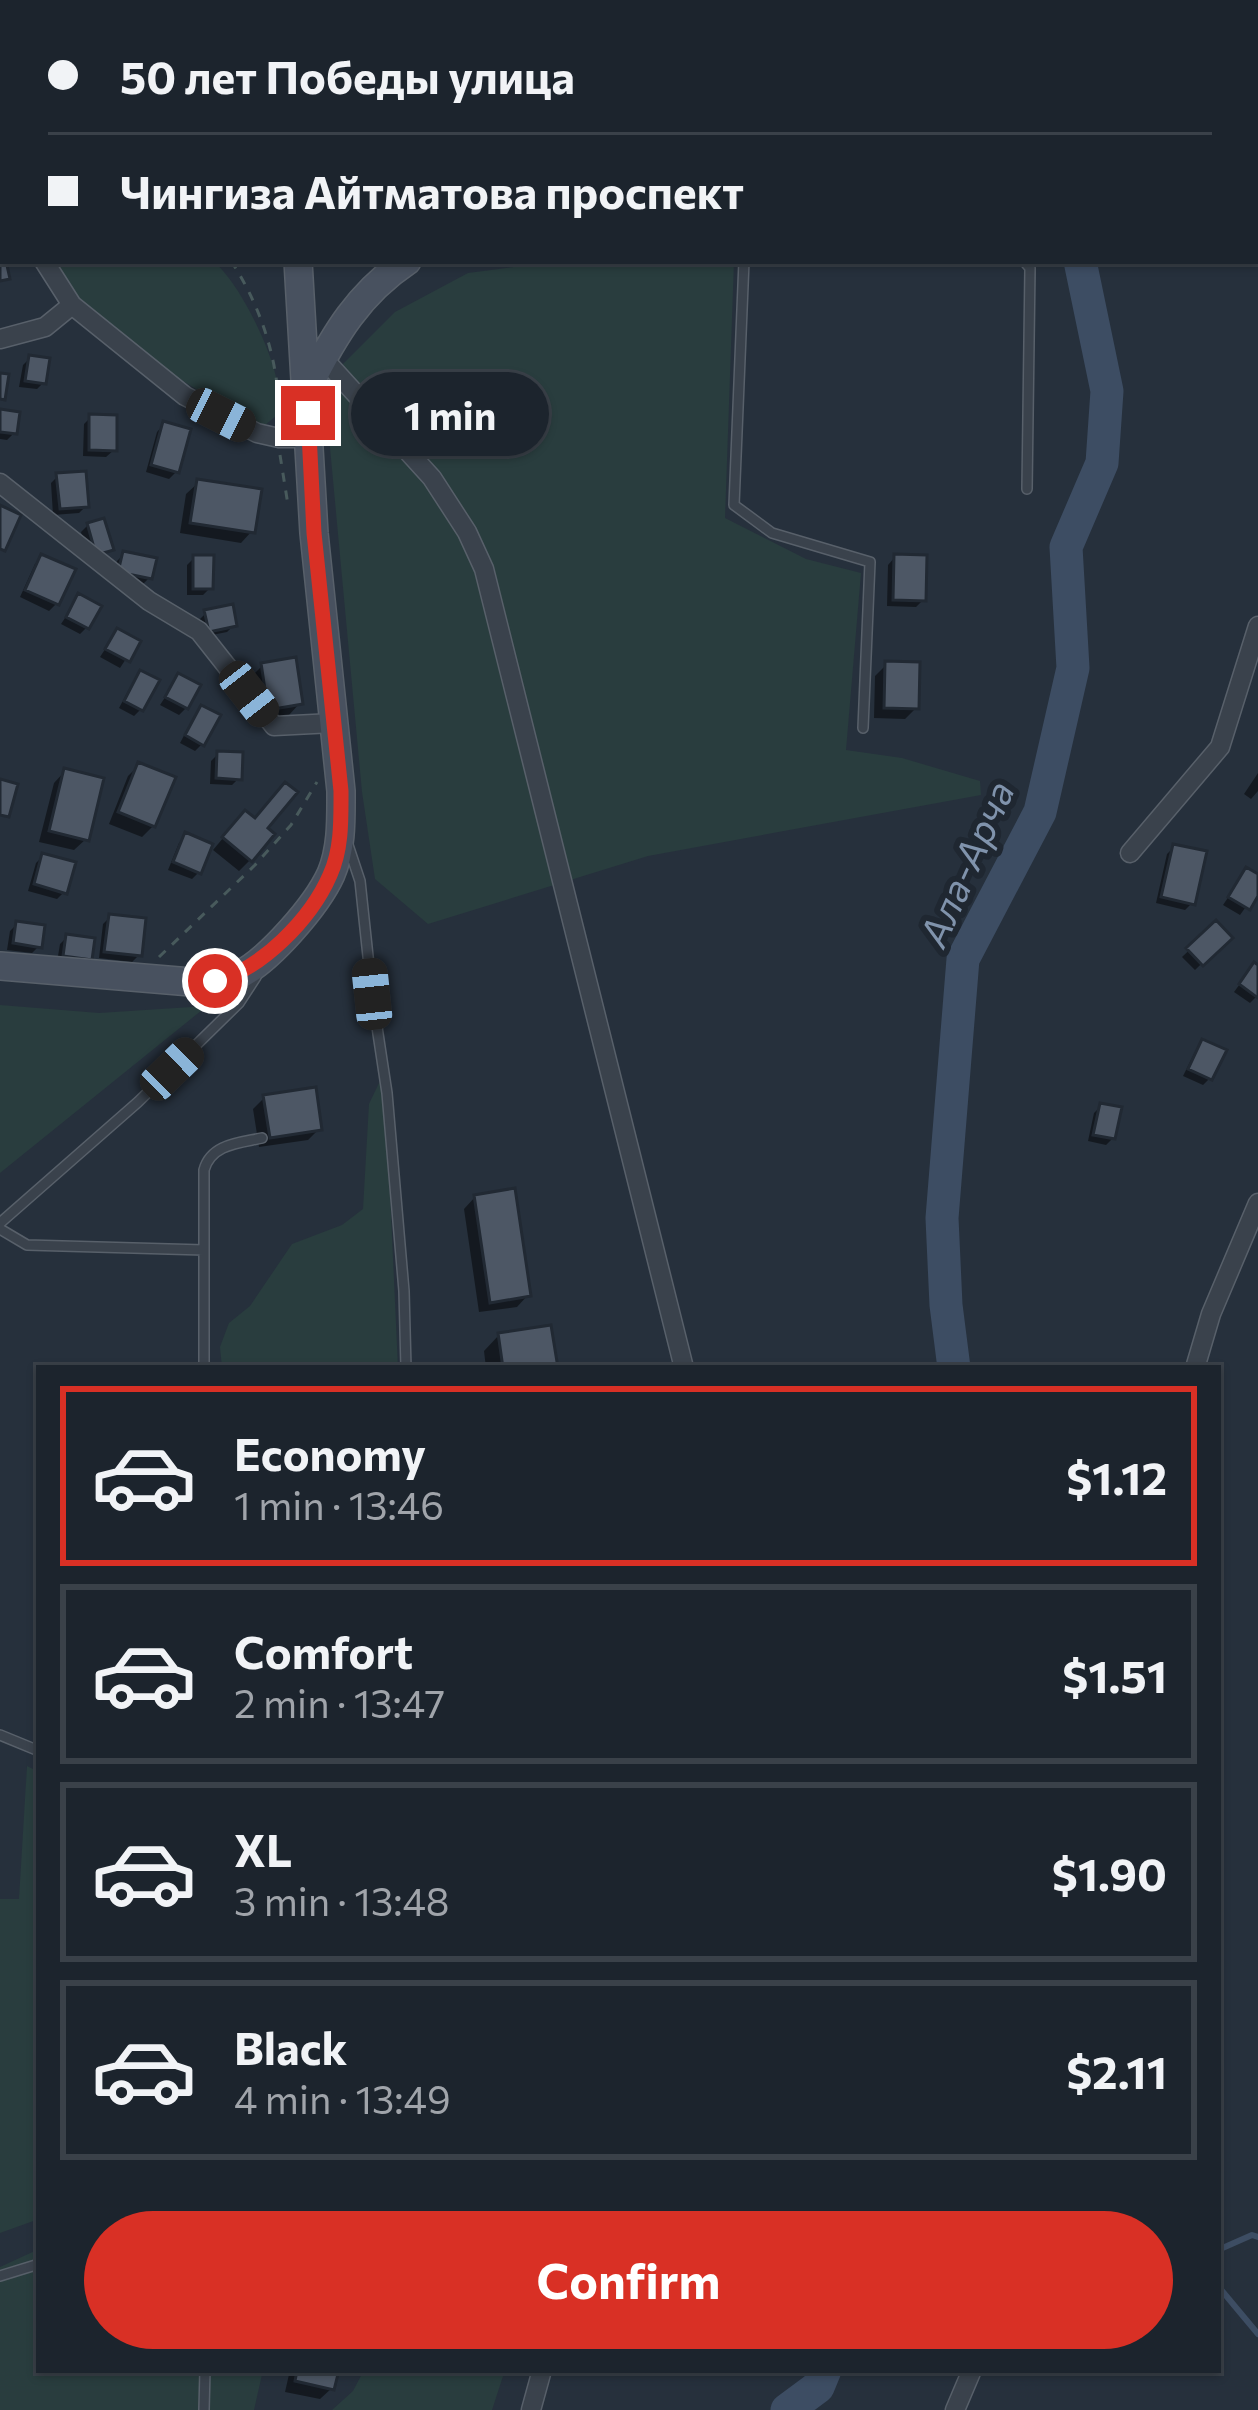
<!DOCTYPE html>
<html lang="en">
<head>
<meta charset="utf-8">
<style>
	:root { --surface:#1c242d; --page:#252c35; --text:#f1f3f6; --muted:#a0a4aa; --line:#3a4149; --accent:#d93025 }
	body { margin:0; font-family:Commissioner,sans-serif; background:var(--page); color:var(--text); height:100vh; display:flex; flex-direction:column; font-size:45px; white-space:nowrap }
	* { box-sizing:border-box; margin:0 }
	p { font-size:39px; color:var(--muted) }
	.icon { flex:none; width:66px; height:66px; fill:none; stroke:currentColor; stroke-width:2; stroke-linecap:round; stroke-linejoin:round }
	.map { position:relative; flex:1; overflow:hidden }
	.sheet { position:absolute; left:36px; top:1365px; width:1185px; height:1008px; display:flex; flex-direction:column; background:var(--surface); border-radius:0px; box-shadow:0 3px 9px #0004,0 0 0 3px var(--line) }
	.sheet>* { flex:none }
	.banner { position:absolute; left:0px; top:0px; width:1260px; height:264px; box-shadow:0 3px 9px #0004,0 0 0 3px var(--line); display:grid; align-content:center; height:264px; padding:0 48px; background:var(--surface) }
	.end { position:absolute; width:54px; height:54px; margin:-27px; border:15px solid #d93025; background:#fff; box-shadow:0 0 0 6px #fff }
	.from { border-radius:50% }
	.bubble { position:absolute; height:84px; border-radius:42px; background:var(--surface); box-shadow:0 3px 9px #0004,0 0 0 3px var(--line); font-size:39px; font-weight:700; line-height:84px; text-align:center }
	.car { position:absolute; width:36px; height:72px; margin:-36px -18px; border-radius:15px; box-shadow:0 0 9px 3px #0007; background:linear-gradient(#222 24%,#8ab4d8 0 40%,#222 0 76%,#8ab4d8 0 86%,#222 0) }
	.banner b { display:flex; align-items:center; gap:42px; height:114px; font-size:45px }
	.banner b+b { border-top:3px solid var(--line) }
	.banner i { width:30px; height:30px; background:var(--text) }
	ul { padding:21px 0 0; list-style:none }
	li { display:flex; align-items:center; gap:36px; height:180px; margin:0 24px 18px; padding:0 24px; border:6px solid var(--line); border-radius:0px }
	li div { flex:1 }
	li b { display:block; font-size:45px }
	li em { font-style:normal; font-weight:700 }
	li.active { border-color:var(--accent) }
	li>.icon { width:108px; height:108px; stroke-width:1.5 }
	.cta { display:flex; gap:24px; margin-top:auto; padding:24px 48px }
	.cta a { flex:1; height:138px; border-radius:72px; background:var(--accent); color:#fff; font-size:48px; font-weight:700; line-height:138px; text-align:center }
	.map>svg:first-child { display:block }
	.green { fill:#293d3e }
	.shadow { fill:#0007 }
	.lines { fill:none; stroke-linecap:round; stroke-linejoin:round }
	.stream { stroke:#3d4d63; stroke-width:6 }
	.river { stroke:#3d4d63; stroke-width:33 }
	.building { fill:#4d5765; stroke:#212933; stroke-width:3 }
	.service-casing { stroke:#58606a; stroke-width:12 }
	.minor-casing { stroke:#58606a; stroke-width:21 }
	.secondary-casing { stroke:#58606a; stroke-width:30 }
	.path { stroke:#485a5c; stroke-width:3; stroke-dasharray:9 9; stroke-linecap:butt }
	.service { stroke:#3a424c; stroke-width:9 }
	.minor { stroke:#3a424c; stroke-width:18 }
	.secondary { stroke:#48515f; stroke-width:27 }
	.route { stroke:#d93025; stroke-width:15 }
	.labels { text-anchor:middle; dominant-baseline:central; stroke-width:12; stroke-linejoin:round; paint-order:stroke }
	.water-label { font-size:39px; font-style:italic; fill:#8093ac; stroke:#1f2731 }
</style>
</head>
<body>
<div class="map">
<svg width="1258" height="2410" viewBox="0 0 1258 2410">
	<rect width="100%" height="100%" fill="#26303c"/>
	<path class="green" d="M0,0H252V3H3V99L0,98Z
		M55,261H213C239,282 269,345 276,377C279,389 276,404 276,416L265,425L240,416L157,365L81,302Z
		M559,261H734L725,518L806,559L861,573L846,750L902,758L980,781L981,795L648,856L428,924L375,879L362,792L329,437L343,364L395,312L468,273Z
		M0,1005L99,1013L207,1006L0,1173Z
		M380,1081L386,1105L398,1368H222L220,1347L229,1323L250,1306L292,1244L342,1225L363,1209L369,1104Z
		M27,1766L39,1772V2219L0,2233V1899H19Z
		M39,2249V2370H263L254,2410H0V2267Z
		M364,2370H505L492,2410H332L353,2391Z"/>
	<path class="shadow" d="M30,358L44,382L37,389L19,387L23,365Z
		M0,412L14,433L7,440L0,439Z
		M91,417L114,450L106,457L83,456L84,424Z
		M164,424L176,472L169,479L146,472L157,432Z
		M58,476L86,506L79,513L53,515L51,483Z
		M198,483L252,531L241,543L180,533L186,494Z
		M88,525L110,549L103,556L89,560L81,532Z
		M124,554L149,578L142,585L113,579L117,561Z
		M42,557L56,604L49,611L20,597L35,564Z
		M895,557L923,600L916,607L887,606L888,565Z
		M194,558L210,588L203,595H187V565Z
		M79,597L87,627L80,634L61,624Z
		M206,613L234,625L227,632L202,637L199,620Z
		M117,631L137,642L120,668L100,657Z
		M887,664L916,708L905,719L874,718L875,676Z
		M262,666L300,703L289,715L258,720L251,677Z
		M141,674V709L134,716L119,708L134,680Z
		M179,676L186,708L179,715L160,705Z
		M202,708V744L195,751L180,743L195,715Z
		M218,754L239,778L232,785L210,784L211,761Z
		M139,765L153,826L142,837L109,824L128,776Z
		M65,771L86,839L74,850L39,842L54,783Z
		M1258,773V791L1251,799L1244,794Z
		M234,825L264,829L250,860L239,871L213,850Z
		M186,836L199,872L192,879L168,870L179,843Z
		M1174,847L1192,903L1185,910L1156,903L1167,854Z
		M43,856L64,892L57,899L28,891L36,863Z
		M1246,871L1258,878V890L1240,915L1223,905Z
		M110,917L139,955L132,962L99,958L103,924Z
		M17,924L39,946L32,953L7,950L10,931Z
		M1216,925L1228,938L1195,970L1182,957Z
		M67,937L89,958L82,966L57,962L60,944Z
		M1258,968V995L1250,1003L1234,992L1248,973Z
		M1203,1043L1210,1078L1203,1085L1183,1076L1196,1050Z
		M264,1098L319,1129L308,1140L259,1147L253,1109Z
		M1101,1106L1113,1138L1106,1145L1088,1141L1094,1113Z
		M475,1197L528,1295L517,1307L479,1312L464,1209Z
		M499,1335L554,1368H486L484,1351Z
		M290,2370H336L332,2388L320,2399L285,2392Z"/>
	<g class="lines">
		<path class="stream" d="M1218,2250L1252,2235L1258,2237
			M1218,2286L1258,2334"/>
		<path class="river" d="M1069,0V3
			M1105,0L1106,3
			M954,1368L946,1305L942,1218L963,959L1040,812L1073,668L1066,547L1102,463L1107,391L1080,261
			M787,2410L818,2387L825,2370"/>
	</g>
	<path class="building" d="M3,247V261H6L10,279L0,281V248Z
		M29,355L50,358L46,384L25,381Z
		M0,373L9,374L5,400L0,399Z
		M0,409L20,412L17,434L0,432Z
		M89,414L117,415V451L89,450Z
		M163,421L191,429L179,473L151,465Z
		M86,471L89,507L60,509L56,473Z
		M197,479L262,489L255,533L190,523Z
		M0,505L21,515L5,551L0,549Z
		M104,518L114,550L96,555L87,523Z
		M123,551L157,558L152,579L118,572Z
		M41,554L76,569L59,605L25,590Z
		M894,554L927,555L926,601L893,600Z
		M193,555H214L213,589H193Z
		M78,593L102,606L89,629L66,617Z
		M233,604L237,626L209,632L204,610Z
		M117,628L141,641L130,662L105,649Z
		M296,657L303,704L268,710L261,663Z
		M885,661L920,662L919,709L884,708Z
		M140,670L160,680L143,711L124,701Z
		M178,673L201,685L188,709L165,697Z
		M201,705L221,715L204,746L185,735Z
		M217,751L243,752L242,780L216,778Z
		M138,762L176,777L155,827L118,812Z
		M64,768L104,778L89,841L49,831Z
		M0,779L18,784L9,817L0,815Z
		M285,782L298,792L268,828L275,834L252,862L222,837L245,810L255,818Z
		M185,832L213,844L201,874L173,862Z
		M1173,844L1207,851L1195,905L1161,897Z
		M42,853L76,862L67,894L34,884Z
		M1246,867L1258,874V896L1250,910L1228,897Z
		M109,914L146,918L142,956L104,952Z
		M1216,920L1233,938L1203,966L1186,948Z
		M16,921L45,925L42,948L13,943Z
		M66,934L95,938L92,960L63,956Z
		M1254,962L1258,965V998L1239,984Z
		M1202,1039L1227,1050L1212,1080L1188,1069Z
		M316,1087L322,1130L270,1138L263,1095Z
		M1100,1103L1122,1107L1115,1139L1093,1135Z
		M515,1188L531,1296L490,1303L474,1195Z
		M551,1325L558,1368H503L498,1333Z
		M297,2370H339L334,2390L295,2381Z"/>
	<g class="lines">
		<g class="service-casing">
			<path id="service" d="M759,3V0
				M744,261L734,505L772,533L870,562L863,728
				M1024,261L1030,268L1027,489
				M347,842L360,881L372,994L387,1093L404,1291L406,1368
				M0,1223L138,1102L239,1003L256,977
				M0,1229L27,1245L204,1250
				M204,1368V1170C211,1144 239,1143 262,1138
				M0,1735L39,1751
				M0,2276L39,2264
				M204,2410L205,2370"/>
		</g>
		<g class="minor-casing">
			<path id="minor" d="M0,192L3,197
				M44,261L72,305L185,396L257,433L279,438H309
				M0,339L45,327L72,305
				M323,358L432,478L467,532L484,569L684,1368
				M0,483L149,601L199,631L274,726L333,723
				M1130,853L1220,747L1258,626
				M1195,1368L1211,1314L1258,1203
				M531,2410L542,2370
				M955,2410L972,2370"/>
		</g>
		<g class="secondary-casing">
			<path id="secondary" d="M288,0V3
				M0,112L3,113
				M1257,114L1258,113
				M309,385C334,335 359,293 407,261
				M0,966L191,982C206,981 223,981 237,976C268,962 317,905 331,874C342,848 341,819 341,791L314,533L298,261"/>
		</g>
		<path class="path" d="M345,0V3
			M359,0V3
			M193,3V0
			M1174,3L1175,0
			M1249,3L1251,0
			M231,261C261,306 279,362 279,416
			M280,455L288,505
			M159,957L255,865L291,825L317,782"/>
		<use href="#service" class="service"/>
		<use href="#minor" class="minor"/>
		<use href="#secondary" class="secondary"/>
	</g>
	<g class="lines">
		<path class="route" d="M215,981C261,970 311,919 330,875C342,849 341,819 341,791L314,533L308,413"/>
	</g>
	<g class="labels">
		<g class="water-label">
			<text transform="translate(965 863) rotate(-66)">Ала-Арча</text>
		</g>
	</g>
</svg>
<i class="end from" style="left:215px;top:981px"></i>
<i class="end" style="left:308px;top:413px"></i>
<div class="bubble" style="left:351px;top:372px;width:198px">1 min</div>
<i class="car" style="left:221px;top:415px;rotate:117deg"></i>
<i class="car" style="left:249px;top:694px;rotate:142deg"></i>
<i class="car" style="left:372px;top:994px;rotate:354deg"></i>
<i class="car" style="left:172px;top:1069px;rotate:46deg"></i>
<div class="banner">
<b><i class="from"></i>50 лет Победы улица</b>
<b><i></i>Чингиза Айтматова проспект</b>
</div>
<section class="sheet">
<ul>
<li class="active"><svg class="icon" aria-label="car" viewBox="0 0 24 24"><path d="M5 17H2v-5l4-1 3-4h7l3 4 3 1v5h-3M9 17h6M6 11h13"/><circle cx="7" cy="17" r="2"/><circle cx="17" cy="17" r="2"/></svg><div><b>Economy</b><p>1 min · 13:46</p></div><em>$1.12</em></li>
<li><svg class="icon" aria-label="car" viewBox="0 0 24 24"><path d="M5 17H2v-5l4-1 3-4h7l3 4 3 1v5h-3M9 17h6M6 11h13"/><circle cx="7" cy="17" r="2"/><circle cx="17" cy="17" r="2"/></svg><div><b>Comfort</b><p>2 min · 13:47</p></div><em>$1.51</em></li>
<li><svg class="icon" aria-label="car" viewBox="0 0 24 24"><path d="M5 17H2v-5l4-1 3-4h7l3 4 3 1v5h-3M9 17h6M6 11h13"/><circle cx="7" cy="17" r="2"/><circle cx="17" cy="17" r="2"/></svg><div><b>XL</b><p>3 min · 13:48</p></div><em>$1.90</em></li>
<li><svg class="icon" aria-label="car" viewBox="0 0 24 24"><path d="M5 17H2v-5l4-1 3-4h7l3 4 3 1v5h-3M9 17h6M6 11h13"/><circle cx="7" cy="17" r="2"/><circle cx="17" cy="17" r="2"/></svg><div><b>Black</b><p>4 min · 13:49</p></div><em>$2.11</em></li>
</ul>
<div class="cta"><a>Confirm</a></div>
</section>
</div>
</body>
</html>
